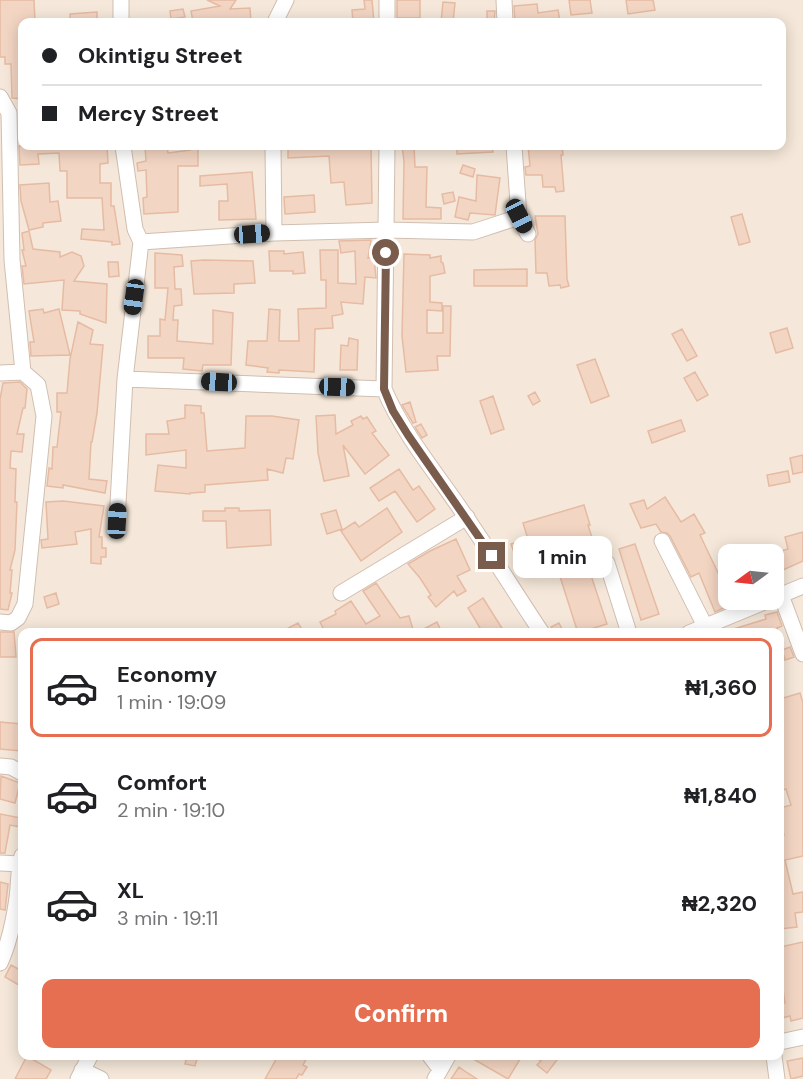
<!DOCTYPE html>
<html lang="en">
<head>
<meta charset="utf-8">
<style>
	:root { --surface:#fff; --page:#f6f6f6; --text:#202124; --muted:#757577; --line:#e0e0e0; --accent:#e76f51 }
	body { margin:0; font-family:"DM Sans",sans-serif; background:var(--page); color:var(--text); height:100vh; display:flex; flex-direction:column; font-size:22px; white-space:nowrap }
	* { box-sizing:border-box; margin:0 }
	p { font-size:20px; color:var(--muted) }
	.icon { flex:none; width:33px; height:33px; fill:none; stroke:currentColor; stroke-width:2; stroke-linecap:round; stroke-linejoin:round }
	.map { position:relative; flex:1; overflow:hidden }
	.details { position:absolute; left:18px; top:628px; width:766px; height:432px; display:flex; flex-direction:column; background:var(--surface); border-radius:12px; box-shadow:0 3px 15px #0003 }
	.details>* { flex:none }
	.hud { position:absolute; left:18px; top:18px; width:768px; height:132px; border-radius:12px; box-shadow:0 3px 15px #0003; display:grid; align-content:center; height:132px; padding:0 24px; background:var(--surface) }
	.needle { width:39px; rotate:255deg }
	.buttons { position:absolute; left:718px; top:544px; display:grid; gap:12px }
	.buttons a { display:grid; place-items:center; width:66px; height:66px; border-radius:12px; background:var(--surface); box-shadow:0 3px 15px #0003; font-size:30px }
	.end { position:absolute; width:27px; height:27px; margin:-14px; border:8px solid #7a5c4d; background:#fff; box-shadow:0 0 0 3px #fff }
	.from { border-radius:50% }
	.bubble { position:absolute; height:42px; border-radius:12px; background:var(--surface); box-shadow:0 3px 15px #0003; font-size:20px; font-weight:700; line-height:42px; text-align:center }
	.car { position:absolute; width:18px; height:36px; margin:-18px -9px; border-radius:8px; box-shadow:0 0 4px 2px #0007; background:linear-gradient(#222 24%,#8ab4d8 0 40%,#222 0 76%,#8ab4d8 0 86%,#222 0) }
	.hud b { display:flex; align-items:center; gap:21px; height:57px; font-size:22px }
	.hud b+b { border-top:2px solid var(--line) }
	.hud i { width:15px; height:15px; background:var(--text) }
	ul { padding:10px 0 0; list-style:none }
	li { display:flex; align-items:center; gap:18px; height:99px; margin:0 12px 9px; padding:0 12px; border:3px solid transparent; border-radius:12px }
	li div { flex:1 }
	li b { display:block; font-size:22px }
	li em { font-style:normal; font-weight:700 }
	li.selected { border-color:var(--accent) }
	li>.icon { width:54px; height:54px; stroke-width:1.5 }
	.button { display:flex; gap:12px; margin-top:auto; padding:12px 24px }
	.button a { flex:1; height:69px; border-radius:12px; background:var(--accent); color:#fff; font-size:24px; font-weight:700; line-height:69px; text-align:center }
	.map>svg:first-child { display:block }
	.residential { fill:#f5e8da; fill-rule:evenodd }
	.building { fill:#f3d5c3; stroke:#e6bba3; stroke-width:1.5 }
	.lines { fill:none; stroke-linecap:round; stroke-linejoin:round }
	.minor-casing { stroke:#d1beb0; stroke-width:17 }
	.minor { stroke:#fff; stroke-width:15 }
	.route { stroke:#7a5c4d; stroke-width:8 }
</style>
</head>
<body>
<div class="map">
<svg width="803" height="1079" viewBox="0 0 803 1079">
	<rect width="100%" height="100%" fill="#fdf6ec"/>
	<path class="residential" d="M0,0H803V1079H0ZM22,22H782V146H22ZM729,555H774V600H729ZM22,633H780V1056H22Z"/>
	<path class="building" d="M0,0H34L35,22H22V99L12,98L11,64H5V57H0Z
		M207,0H236L230,9L250,8L251,22H221V20L193,22L191,11L220,6Z
		M364,0H372L374,22H353L352,10L365,9Z
		M397,0H420V18H397Z
		M569,0H590L592,13L571,15Z
		M626,0H653L655,10L628,14Z
		M443,2L455,3L453,22H441Z
		M537,4L538,13L558,10L560,21L548,22L547,19L515,22L514,6Z
		M183,9L185,17L171,19L170,11Z
		M487,11H495L494,22H487Z
		M97,12V22H70V14Z
		M19,146H107L108,163L100,164V183H111V206H114L120,244L112,245V242L81,239L82,229L104,230L102,198H67V171H60L59,153L38,154L39,164L20,165Z
		M145,146H167L168,153L190,150V147H198V166H178V212L144,214L143,198L147,197L146,170L138,171L137,163L146,161Z
		M288,146H371L372,203L346,205L344,182L331,183L329,156L288,158Z
		M402,146H414L415,167H427L426,207L441,208V219H403L404,161Z
		M457,146H492L493,152L457,154Z
		M528,146H562L563,155H561L564,191L556,192L555,187H543L542,175H526L525,167L530,166Z
		M463,165L475,169L473,177L460,173Z
		M252,172L256,219L219,220V201H228L227,184L200,186V176Z
		M477,175L500,178L495,215L470,213L468,220L455,217L459,197L476,201Z
		M49,183L50,202L58,201L61,221L43,223V227L29,230L21,201L20,185Z
		M453,192L455,201L444,204L442,194Z
		M314,195L315,212L285,214L284,197Z
		M742,214L750,242L739,245L731,217Z
		M535,216H565L567,279L569,286L561,288L560,285L549,286L547,273H536L535,240L538,234Z
		M29,231L33,249L60,252V257L72,252L81,256L84,266L74,281L107,284L106,323L80,314V311L62,310L64,280L24,284L22,266H26L22,250H24L22,233Z
		M371,240L368,258L374,257L376,278L365,277L363,304L341,302L343,314L332,316L333,328L315,329L314,372L279,370V373L267,372L268,368L246,365L248,341H267L269,309L280,310L279,341H299L298,309L326,308V280H321L320,250H338V283L356,284L355,251L341,253L339,241Z
		M269,251H284V254L303,252L305,273L293,274V271H270Z
		M155,253L182,255L183,266L174,267L175,289H181L182,305L174,306L173,320H178L177,341L213,344V310L233,313L231,365H203L202,371L183,369L184,358H148V336H160V319L165,320L168,288H155Z
		M404,254L430,255V258L441,256V262L443,263L445,273L430,276V302L442,303V311L427,310V333H443V306H451L450,356H437L438,370L406,372L402,336Z
		M204,260L253,261L255,283L234,284V293L194,294L191,261Z
		M108,262H118L119,276L109,277Z
		M527,269V286H474V270Z
		M43,309L44,313L59,309L70,355L31,356L30,342H34L29,311Z
		M78,322L93,330L90,344L103,345L97,413L92,442H91L89,479L107,481L105,493L63,485V488L47,486L49,468L52,469L53,447H57L61,412H57V393H67L70,359Z
		M787,328L793,348L776,353L770,333Z
		M682,329L697,356L687,361L672,334Z
		M349,338L358,340L357,370H340L341,345L348,346Z
		M595,359L609,396L591,403L577,365Z
		M695,372L708,395L697,401L684,378Z
		M20,382L27,389L25,408H23L17,434H24L22,452L11,451L10,468L16,469L15,502H17L15,550L10,570H12L10,593H12L8,610L0,609V399L3,383Z
		M535,392L540,401L533,405L528,396Z
		M493,396L504,429L491,434L480,401Z
		M410,402L416,422L413,423L402,405Z
		M185,405L201,406V413H204L207,451L245,448L246,416H272L299,420L293,459L286,458L283,473L267,469L268,480L205,485V492L190,493V494L155,491L158,465L186,468V450L146,455V434H169L167,421L185,418Z
		M335,415L336,434L353,425L351,421L361,416L363,419L367,417L376,431L372,433L389,455L365,474L343,445L349,476L324,481L318,453L316,416Z
		M681,420L685,431L652,443L648,431Z
		M421,424L427,435L422,438L415,427Z
		M803,455V472L793,474L790,458Z
		M399,469L413,490L419,486L435,509L417,522L395,491L379,501L370,488Z
		M788,471L790,482L769,486L767,475Z
		M665,497L681,522L694,514L705,533L700,535L721,579L730,605L715,612L699,573L691,577L670,536L667,533L661,532L656,524L641,528L630,504L644,500L647,509Z
		M63,501L104,506L99,537H102V548H106V557H101V564L91,563V529L75,532L77,544L42,548L41,540L48,539L46,502Z
		M584,505L590,525H588L596,550L584,554L607,624L578,633L556,564L522,575L511,544L528,539L523,523Z
		M225,508H239V511L270,510L271,545L227,548L226,521H203V511H225Z
		M387,508L402,532L361,561L341,531L355,522L359,527Z
		M336,510L342,529L327,534L321,514Z
		M803,532V561L774,574V553L788,549L785,537Z
		M456,539L470,570L457,576L466,591L457,596L454,591L436,607L428,597L431,595L420,578L408,564L430,551Z
		M635,544L659,614L641,620L619,549Z
		M376,583L400,618L409,616L414,633H313L323,628L320,622L336,614L335,611L351,601L366,624L380,616L363,591Z
		M56,593L59,604L47,608L44,597Z
		M483,598L505,633H483L468,608Z
		M777,612L782,626L777,628L778,633H727V631L766,619L765,615Z
		M437,622L442,633H416Z
		M298,623L304,633H279Z
		M559,623L564,633H555L551,627Z
		M0,632H14L16,657H0Z
		M790,647L794,657L785,660L782,650Z
		M800,693L803,703V856L785,860L793,894L803,892V912L795,913L797,927L780,929V836L784,835L780,821V808L791,805L786,789L780,791V699Z
		M0,722L22,724L21,751L0,749Z
		M1,776L20,783L15,803L0,799Z
		M0,814L21,818V827L10,825L5,853H0Z
		M0,882L8,884L5,910L0,909Z
		M803,942V1018L791,1021L790,1016L782,1018L780,1009V1004L785,1003L780,970V947Z
		M11,965L22,971V987L5,977Z
		M27,1056L51,1070L46,1079H15Z
		M187,1056H198L195,1066L185,1064Z
		M278,1056H308L303,1065L307,1067L302,1075L299,1074L296,1079H265Z
		M468,1056H522L508,1079Z
		M533,1056H560L547,1073L537,1065L541,1061Z
		M803,1058V1076L791,1079L787,1061Z
		M459,1067L466,1072L477,1079H451Z"/>
	<g class="lines">
		<g class="minor-casing">
			<path id="minor" d="M504,0L505,22
				M121,22V0
				M275,22L286,0
				M387,22V0
				M0,97L9,113L12,260L23,372
				M273,146L274,233
				M387,146L384,389C404,436 438,475 466,517C492,555 516,594 542,633
				M514,146L519,217L528,234
				M141,242L274,233L387,230L473,232L519,217
				M0,373L23,372L38,385L44,416L25,604L18,618L11,623L0,622
				M125,379L384,389
				M117,521L125,379L141,242L135,229L123,146
				M662,541L705,626
				M607,563L629,633
				M341,593L467,517
				M781,595L803,654
				M774,598L803,586
				M689,633L769,600
				M0,766L11,767L22,773
				M0,863L20,864
				M0,963C9,944 14,919 17,898C19,884 18,869 22,856
				M780,1042L803,1037
				M430,1056L440,1069
				M774,1056L777,1079
				M82,1070L101,1079
				M78,1079L90,1056
				M435,1079L448,1056"/>
		</g>
		<use href="#minor" class="minor"/>
	</g>
	<g class="lines">
		<path class="route" d="M386,253L384,389L393,411L408,435L492,556"/>
	</g>
</svg>
<div class="buttons">
<a><svg class="needle" viewBox="-14 -14 28 28"><path d="M0-13l5 13h-10z" fill="#e53935"/><path d="M0 13l5-13h-10z" fill="#757577"/></svg></a>
</div>
<i class="end from" style="left:386px;top:253px"></i>
<i class="end" style="left:492px;top:556px"></i>
<div class="bubble" style="left:513px;top:536px;width:99px">1 min</div>
<i class="car" style="left:519px;top:216px;rotate:153deg"></i>
<i class="car" style="left:252px;top:234px;rotate:86deg"></i>
<i class="car" style="left:134px;top:297px;rotate:188deg"></i>
<i class="car" style="left:219px;top:382px;rotate:273deg"></i>
<i class="car" style="left:337px;top:387px;rotate:92deg"></i>
<i class="car" style="left:117px;top:521px;rotate:3deg"></i>
<div class="hud">
<b><i class="from"></i>Okintigu Street</b>
<b><i></i>Mercy Street</b>
</div>
<section class="details">
<ul>
<li class="selected"><svg class="icon" aria-label="car" viewBox="0 0 24 24"><path d="M5 17H2v-5l4-1 3-4h7l3 4 3 1v5h-3M9 17h6M6 11h13"/><circle cx="7" cy="17" r="2"/><circle cx="17" cy="17" r="2"/></svg><div><b>Economy</b><p>1 min · 19:09</p></div><em>₦1,360</em></li>
<li><svg class="icon" aria-label="car" viewBox="0 0 24 24"><path d="M5 17H2v-5l4-1 3-4h7l3 4 3 1v5h-3M9 17h6M6 11h13"/><circle cx="7" cy="17" r="2"/><circle cx="17" cy="17" r="2"/></svg><div><b>Comfort</b><p>2 min · 19:10</p></div><em>₦1,840</em></li>
<li><svg class="icon" aria-label="car" viewBox="0 0 24 24"><path d="M5 17H2v-5l4-1 3-4h7l3 4 3 1v5h-3M9 17h6M6 11h13"/><circle cx="7" cy="17" r="2"/><circle cx="17" cy="17" r="2"/></svg><div><b>XL</b><p>3 min · 19:11</p></div><em>₦2,320</em></li>
</ul>
<div class="button"><a>Confirm</a></div>
</section>
</div>
</body>
</html>
